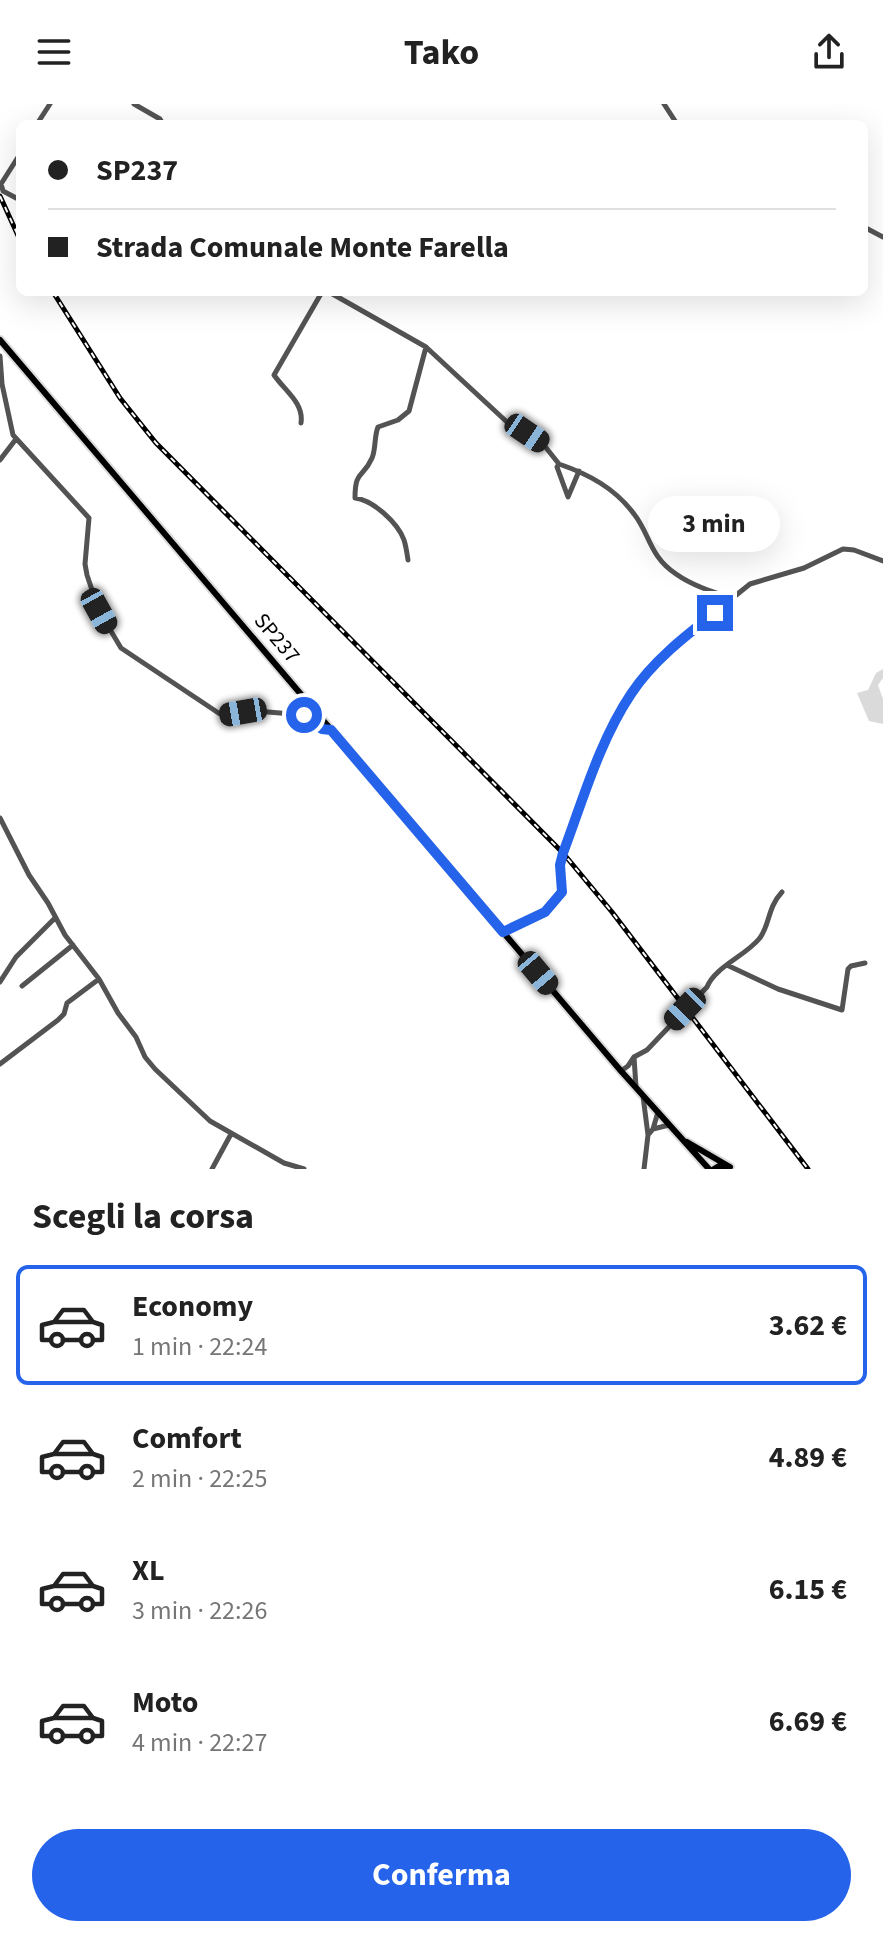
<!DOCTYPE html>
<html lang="it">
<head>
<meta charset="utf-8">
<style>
	:root { --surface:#fff; --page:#f6f6f6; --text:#222; --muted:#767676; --line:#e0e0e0; --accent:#2563eb }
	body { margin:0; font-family:"Source Sans 3",sans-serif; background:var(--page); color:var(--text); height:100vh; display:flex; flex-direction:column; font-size:30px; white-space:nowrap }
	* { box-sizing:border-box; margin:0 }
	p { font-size:26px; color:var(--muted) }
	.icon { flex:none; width:44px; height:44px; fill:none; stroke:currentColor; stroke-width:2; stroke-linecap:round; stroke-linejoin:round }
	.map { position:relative; height:1065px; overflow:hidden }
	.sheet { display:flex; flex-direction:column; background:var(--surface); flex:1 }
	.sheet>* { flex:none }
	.top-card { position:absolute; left:16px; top:16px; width:852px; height:176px; border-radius:12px; box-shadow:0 8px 32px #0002; display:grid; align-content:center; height:176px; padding:0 32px; background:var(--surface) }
	.end { position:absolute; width:36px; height:36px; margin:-18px; border:10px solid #2563eb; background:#fff; box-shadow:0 0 0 4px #fff }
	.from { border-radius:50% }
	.bubble { position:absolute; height:56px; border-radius:28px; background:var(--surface); box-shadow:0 8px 32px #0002; font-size:26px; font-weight:700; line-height:56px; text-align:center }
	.car { position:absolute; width:24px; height:48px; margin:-24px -12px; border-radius:10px; box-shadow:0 0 6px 2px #0007; background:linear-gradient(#222 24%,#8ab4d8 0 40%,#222 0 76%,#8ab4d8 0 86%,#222 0) }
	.top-card b { display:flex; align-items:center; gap:28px; height:76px; font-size:30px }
	.top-card b+b { border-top:2px solid var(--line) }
	.top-card i { width:20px; height:20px; background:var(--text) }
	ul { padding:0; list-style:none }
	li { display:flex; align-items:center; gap:24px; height:120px; margin:0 16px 12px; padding:0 16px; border:4px solid transparent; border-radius:12px }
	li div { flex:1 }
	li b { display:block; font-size:30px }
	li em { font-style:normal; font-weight:700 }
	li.current { border-color:var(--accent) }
	li>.icon { width:72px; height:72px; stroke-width:1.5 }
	h2 { padding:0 32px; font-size:36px; line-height:96px }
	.primary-button { display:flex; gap:16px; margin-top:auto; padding:16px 32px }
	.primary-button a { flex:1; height:92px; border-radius:48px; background:var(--accent); color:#fff; font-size:32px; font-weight:700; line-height:92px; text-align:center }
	header { display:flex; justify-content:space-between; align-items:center; height:104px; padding:0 32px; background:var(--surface); font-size:36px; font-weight:700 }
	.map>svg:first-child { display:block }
	.green { fill:#dadada }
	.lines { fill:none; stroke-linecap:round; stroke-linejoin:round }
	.major-casing { stroke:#dbdbdb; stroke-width:10 }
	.minor { stroke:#535353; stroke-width:5 }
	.major { stroke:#000; stroke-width:6 }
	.rail-casing { stroke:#000; stroke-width:5 }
	.rail { stroke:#fff; stroke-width:2; stroke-dasharray:6; stroke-linecap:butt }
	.route { stroke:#2563eb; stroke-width:10 }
	.labels { text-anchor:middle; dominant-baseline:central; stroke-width:7; stroke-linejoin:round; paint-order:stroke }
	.street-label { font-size:22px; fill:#000; stroke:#fff }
</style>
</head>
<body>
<header><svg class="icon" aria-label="menu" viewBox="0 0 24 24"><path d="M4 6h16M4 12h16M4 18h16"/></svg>Tako<svg class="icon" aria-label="share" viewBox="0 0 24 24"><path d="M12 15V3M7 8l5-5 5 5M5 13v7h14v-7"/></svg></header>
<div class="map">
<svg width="883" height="1065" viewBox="0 0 883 1065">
	<rect width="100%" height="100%" fill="#fff"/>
	<path class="green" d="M883,565V574L878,581L883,595V620L869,617L857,589L868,586L876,569Z"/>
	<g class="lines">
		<g class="major-casing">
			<path id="major" d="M0,236L621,967L709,1065
				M687,1038L730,1063
				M714,1065L719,1062L727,1063"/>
		</g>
		<path class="minor" d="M134,0L160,15L163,20
			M664,0L677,20
			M37,20L50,0
			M18,95L3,87L1,80L20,50
			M864,123L883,133
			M329,188L426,243L508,319L543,340L559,360L557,363L568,393L579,367
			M0,252L2,280L13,331L89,414L85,460L87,471L99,507L121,544L220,610L256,607L304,611L322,625L331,626
			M301,319C304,299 285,287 274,271L322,188
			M0,356L16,335
			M559,360C588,370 615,384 634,410C650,430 649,452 676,470C693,482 713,488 732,494
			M408,456C407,449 406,442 404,436C398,419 373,396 355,394C355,365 363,375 372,354C376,345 374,333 378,323L398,316L409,307L426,243
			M0,714L29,771L48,799L65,831L99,875L118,909L136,933L145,953L155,965L210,1017L284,1059L304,1065
			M503,828L545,808L562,788L560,761L563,749L597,654L631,589L679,537L750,480L804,464L843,445L854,446L883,457
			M729,862L778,885L842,906L848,865L851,862L865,859
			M0,878L16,853L55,814
			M22,882L73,841
			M634,953L647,946L707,883C715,863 745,852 759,835C770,822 767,804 782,788
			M0,960L58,916L64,910L67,899L99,875
			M621,967L628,962L634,953L636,983
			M643,992L648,1031L653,1025L669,1021
			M653,1025L658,1008
			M212,1065L231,1030
			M644,1065L648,1031"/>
		<use href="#major" class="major"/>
		<g class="rail-casing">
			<path id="rail" d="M0,92L20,136
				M53,188L120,294L156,339L563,749L612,808L808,1065"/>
		</g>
		<use href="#rail" class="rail"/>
	</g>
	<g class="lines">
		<path class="route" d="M304,611L322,625L331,626L503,828L545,808L562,788L560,761L563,749C583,696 599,638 631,590C652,558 685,532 715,509"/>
	</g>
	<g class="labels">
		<g class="street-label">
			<text transform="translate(277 534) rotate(50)">SP237</text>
		</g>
	</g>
</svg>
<i class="end from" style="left:304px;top:611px"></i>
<i class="end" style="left:715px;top:509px"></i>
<div class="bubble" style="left:648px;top:392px;width:132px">3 min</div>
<i class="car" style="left:527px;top:329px;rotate:124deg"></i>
<i class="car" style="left:99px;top:507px;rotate:151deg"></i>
<i class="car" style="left:243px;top:608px;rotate:260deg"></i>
<i class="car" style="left:538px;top:869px;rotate:140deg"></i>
<i class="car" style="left:685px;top:905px;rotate:224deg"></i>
<div class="top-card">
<b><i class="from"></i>SP237</b>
<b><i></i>Strada Comunale Monte Farella</b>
</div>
</div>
<section class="sheet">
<h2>Scegli la corsa</h2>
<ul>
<li class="current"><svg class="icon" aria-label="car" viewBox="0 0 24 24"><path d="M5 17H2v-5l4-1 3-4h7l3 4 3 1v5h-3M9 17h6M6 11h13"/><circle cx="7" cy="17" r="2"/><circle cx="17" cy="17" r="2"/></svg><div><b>Economy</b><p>1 min · 22:24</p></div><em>3.62 €</em></li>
<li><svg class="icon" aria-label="car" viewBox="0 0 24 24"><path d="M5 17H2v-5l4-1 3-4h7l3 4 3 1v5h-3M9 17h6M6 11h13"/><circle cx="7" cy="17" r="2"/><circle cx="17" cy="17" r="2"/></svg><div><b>Comfort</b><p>2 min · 22:25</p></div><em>4.89 €</em></li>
<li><svg class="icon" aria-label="car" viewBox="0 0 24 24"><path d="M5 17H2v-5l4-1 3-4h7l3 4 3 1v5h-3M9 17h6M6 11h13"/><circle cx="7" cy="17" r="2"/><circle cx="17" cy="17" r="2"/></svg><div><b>XL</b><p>3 min · 22:26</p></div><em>6.15 €</em></li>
<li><svg class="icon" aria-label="car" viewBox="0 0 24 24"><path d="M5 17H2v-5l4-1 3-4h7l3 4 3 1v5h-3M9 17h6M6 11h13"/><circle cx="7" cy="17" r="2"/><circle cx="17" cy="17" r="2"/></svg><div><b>Moto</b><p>4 min · 22:27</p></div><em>6.69 €</em></li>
</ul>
<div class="primary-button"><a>Conferma</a></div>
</section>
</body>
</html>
